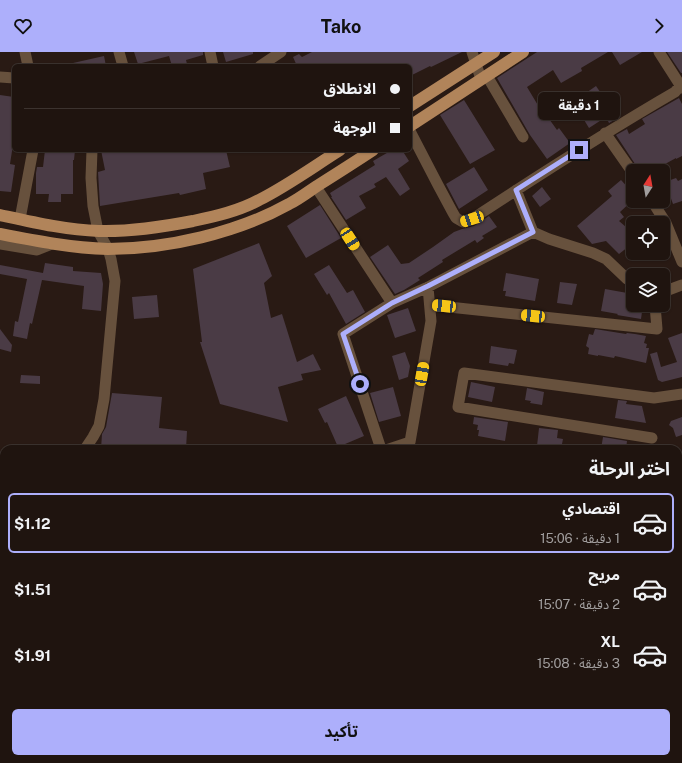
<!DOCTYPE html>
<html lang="ar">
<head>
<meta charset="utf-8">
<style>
	:root { --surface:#1f140f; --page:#271d18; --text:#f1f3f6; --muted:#a19e9e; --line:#3c332f; --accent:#adaffb }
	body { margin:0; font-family:"Public Sans","Noto Sans Arabic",sans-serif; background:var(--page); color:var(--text); direction:rtl; height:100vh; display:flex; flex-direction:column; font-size:15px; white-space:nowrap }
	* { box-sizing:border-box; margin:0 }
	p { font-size:13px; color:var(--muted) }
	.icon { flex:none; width:22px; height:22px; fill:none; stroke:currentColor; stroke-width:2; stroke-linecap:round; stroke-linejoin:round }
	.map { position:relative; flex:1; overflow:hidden; direction:ltr }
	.panel { position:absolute; left:0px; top:393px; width:682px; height:318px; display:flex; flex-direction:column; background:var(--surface); border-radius:12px 12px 0 0; box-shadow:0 1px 3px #0004,0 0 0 1px var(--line); direction:rtl }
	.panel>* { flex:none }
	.hud { position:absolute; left:12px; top:12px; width:400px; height:88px; border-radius:6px; box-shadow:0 1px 3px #0004,0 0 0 1px var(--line); direction:rtl; display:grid; align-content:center; height:88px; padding:0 12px; background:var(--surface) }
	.needle { width:26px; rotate:11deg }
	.tools { position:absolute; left:626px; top:112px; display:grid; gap:8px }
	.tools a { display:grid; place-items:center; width:44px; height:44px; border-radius:6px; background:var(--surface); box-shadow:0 1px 3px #0004,0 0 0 1px var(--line); font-size:20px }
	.end { position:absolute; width:18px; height:18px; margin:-9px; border:5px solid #adaffb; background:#111; box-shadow:0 0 0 2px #111 }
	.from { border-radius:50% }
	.bubble { position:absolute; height:28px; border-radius:6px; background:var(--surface); box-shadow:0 1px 3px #0004,0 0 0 1px var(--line); font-size:13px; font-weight:700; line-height:28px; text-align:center; direction:rtl }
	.car { position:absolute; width:12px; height:24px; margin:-12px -6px; border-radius:5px; box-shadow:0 0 3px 1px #0007; background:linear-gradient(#f5c518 24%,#345 0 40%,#f5c518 0 76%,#345 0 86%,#f5c518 0) }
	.hud b { display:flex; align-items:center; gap:14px; height:38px; font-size:15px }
	.hud b+b { border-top:1px solid var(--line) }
	.hud i { width:10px; height:10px; background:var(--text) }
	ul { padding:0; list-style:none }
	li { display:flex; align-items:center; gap:12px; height:60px; margin:0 8px 6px; padding:0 4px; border:2px solid transparent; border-radius:6px }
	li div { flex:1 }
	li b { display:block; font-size:15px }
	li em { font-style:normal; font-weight:700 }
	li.active { border-color:var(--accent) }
	li>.icon { width:36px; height:36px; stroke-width:1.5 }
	h2 { padding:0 12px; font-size:18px; line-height:48px }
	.cta { display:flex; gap:8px; margin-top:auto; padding:8px 12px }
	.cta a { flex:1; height:46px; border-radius:6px; background:var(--accent); color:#111; font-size:16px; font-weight:700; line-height:46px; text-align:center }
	header { display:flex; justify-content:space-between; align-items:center; height:52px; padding:0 12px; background:var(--accent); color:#111; font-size:18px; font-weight:700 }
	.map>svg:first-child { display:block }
	.building { fill:#4a3b45 }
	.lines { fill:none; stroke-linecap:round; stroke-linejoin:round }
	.path { stroke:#756863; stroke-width:1.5; stroke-dasharray:2 2; stroke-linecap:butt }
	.minor { stroke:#67513d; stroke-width:11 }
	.major { stroke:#b1845a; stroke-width:12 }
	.route { stroke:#adaffb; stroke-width:5 }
</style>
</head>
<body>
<header><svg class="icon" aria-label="forward" viewBox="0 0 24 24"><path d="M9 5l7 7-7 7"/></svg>Tako<svg class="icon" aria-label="heart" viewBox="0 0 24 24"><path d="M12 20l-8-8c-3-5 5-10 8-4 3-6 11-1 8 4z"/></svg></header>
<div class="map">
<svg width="682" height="711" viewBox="0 0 682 711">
	<rect width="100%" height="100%" fill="#291a14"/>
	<path class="building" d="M134,0H203V3L186,8L187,12L179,14H172L169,4L138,12Z
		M223,0H253V2L226,10Z
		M312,0H462L431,15L430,14L410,24V14H297L293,5L299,2L302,5Z
		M537,0H608L581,16L582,19L561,31L553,18L527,35L545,65L547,64L557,78L559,76L570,91L547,107L530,83L497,26Z
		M612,0H642L620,13Z
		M667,0H682V21H681Z
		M104,4L106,14H74L73,11Z
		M596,34L618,66L609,71L606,65L589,76L573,50Z
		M0,43L14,45V86L10,112L15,113L11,140L0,139Z
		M679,46L682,52V104L676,107V106L656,117L653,111L639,118L616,83L627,77L629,82L645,72L642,67Z
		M464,48L495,98L470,112L440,63Z
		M45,98H75L74,108H73V142H61V150H48L49,142H36V121L37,115H43Z
		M101,98H226L230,115L203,121L206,137L180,143L179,141L100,154L98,120L105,118Z
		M392,98H402L409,109L398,117L410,137L400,144L386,125L374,132L376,135L359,144L366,156L346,168L331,145H332L330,141L375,113L373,109Z
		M474,115L488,138L459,157L446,132Z
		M676,126L678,129L682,127V149L673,152L665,130Z
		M621,128L633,141V148L620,160L624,165L619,169L633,181V191L619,202L606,189L592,192L577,174L612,144L608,139Z
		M542,135L551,147L540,155L532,144Z
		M320,153L341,186L306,206L287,174Z
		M489,164L497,175L482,184L484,186L477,191L475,188L442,208L443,210L418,226L420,228L404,238L395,242L370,205L388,193L401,212L409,211L433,195L454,180L462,177L474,174Z
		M259,191L272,224L264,231L271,266L282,262L297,310L313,302L321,318L301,322L303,328L278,335L288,370L220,352L200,290H202L193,217Z
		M45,211L73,215V219L101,221L103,232L101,259L82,257L84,234L42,228L32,272L30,271L27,287L13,284L15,269L18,270L27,227L0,222V213L43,221Z
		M329,213L347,241L353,238L365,260L346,272L329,241L327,243L314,222Z
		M506,221L539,227L535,249L505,244L506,239H503Z
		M560,230L577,232L572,253L557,251Z
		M605,237L633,242V253H643L641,267L617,263L618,262L601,259Z
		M157,243L159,265L134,267L132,245Z
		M408,256L416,279L395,286L387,263Z
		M0,277L12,293L11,300L0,297Z
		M595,277L626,282L627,281L635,282L646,284L644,291L647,292L646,296H649L646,311L615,304L614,306L598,303V304L588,302L589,296L586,294L589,282L593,283Z
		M682,281V325L662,330L658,328L650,302L657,300L661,315L677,310L668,286Z
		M491,294L517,298L514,312L509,311L508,314L489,311Z
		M405,300L410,314L408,325L399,328L392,304Z
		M21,323L40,324V332L20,331Z
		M471,330L495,335L492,350L468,345Z
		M393,335L401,364L379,370L370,341Z
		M527,336L544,340L542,353L530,351L531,349L525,348Z
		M112,341L162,345L159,376L187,379L186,397H101L102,382L106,375Z
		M346,344L364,384L338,395L327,370L325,371L318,357Z
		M618,348L627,349L626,352L642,354L646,371L615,366Z
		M474,365L508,370L505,389L478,384L479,378H477L478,373L473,372Z
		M682,365V383L676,385L673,376L669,373L671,369Z
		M539,376L558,378L557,386L563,387L561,397L537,394Z
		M603,385L627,389L626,397H601Z"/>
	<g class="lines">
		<path class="path" d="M59,711V707"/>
		<path class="minor" d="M25,0L28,14
			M119,0L123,14
			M210,0L213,14
			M472,0L481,27
			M659,0L682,36
			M260,14L281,0
			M487,24L523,85
			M0,25L14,26
			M410,79L438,133L453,161L456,166L463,170L472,167C539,123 606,80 675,40L680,34L682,33
			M605,81L633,121
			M316,135L392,251L428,235L533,180L516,138
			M652,149L666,171L682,210
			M20,167L33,98
			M533,180L549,187L593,201L606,207L627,227L633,229
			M0,192L37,198L52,192
			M663,240L682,233
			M430,253L657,277L655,253
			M652,386L458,355L464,321L654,346L682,342
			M85,397L93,385L99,374L104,347L115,229L111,207L108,197L98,179L93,154L91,126L92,98
			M381,397L343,282L392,251
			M389,397L410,390L431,269L428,235
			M0,409H4
			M0,479H4
			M682,596L681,598L682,601
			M0,605L4,591
			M0,615L4,617
			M678,643L682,638
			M678,665L682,666
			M73,707V711
			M114,707L116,711
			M405,707V711
			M457,707V711
			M571,710L576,711"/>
		<path class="major" d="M410,54L494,0
			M410,74L523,0
			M0,163C32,170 66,178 99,179C131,180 162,175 193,169C216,164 239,159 259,148C287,134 313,115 340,98
			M0,182C36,189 72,196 108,197C167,197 237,181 289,152C299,147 308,140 317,134C336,122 355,110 373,98"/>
	</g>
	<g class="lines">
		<path class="route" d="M360,332L343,282L392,251L428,234L533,180L516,138L579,98"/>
	</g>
</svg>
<div class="tools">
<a><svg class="needle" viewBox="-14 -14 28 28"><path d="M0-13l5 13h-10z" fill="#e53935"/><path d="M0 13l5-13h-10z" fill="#a19e9e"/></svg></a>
<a><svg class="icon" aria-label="locate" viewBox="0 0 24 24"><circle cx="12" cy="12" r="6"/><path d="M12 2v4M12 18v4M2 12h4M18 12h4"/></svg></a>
<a><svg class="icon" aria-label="layers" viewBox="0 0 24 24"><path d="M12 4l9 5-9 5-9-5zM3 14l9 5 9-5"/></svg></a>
</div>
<i class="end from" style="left:360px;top:332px"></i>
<i class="end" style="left:579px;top:98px"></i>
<div class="bubble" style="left:538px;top:40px;width:82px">1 دقيقة</div>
<i class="car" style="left:472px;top:167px;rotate:252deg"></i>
<i class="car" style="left:350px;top:187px;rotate:147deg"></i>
<i class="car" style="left:444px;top:254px;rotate:276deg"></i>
<i class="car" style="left:533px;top:264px;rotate:276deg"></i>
<i class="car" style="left:422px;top:322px;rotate:10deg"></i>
<div class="hud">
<b><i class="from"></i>الانطلاق</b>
<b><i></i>الوجهة</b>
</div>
<section class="panel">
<h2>اختر الرحلة</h2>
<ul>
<li class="active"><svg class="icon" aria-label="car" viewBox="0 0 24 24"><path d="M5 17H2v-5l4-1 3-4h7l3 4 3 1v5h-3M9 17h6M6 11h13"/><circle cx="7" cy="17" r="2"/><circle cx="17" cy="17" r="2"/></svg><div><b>اقتصادي</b><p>1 دقيقة · 15:06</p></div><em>$1.12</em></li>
<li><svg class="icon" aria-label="car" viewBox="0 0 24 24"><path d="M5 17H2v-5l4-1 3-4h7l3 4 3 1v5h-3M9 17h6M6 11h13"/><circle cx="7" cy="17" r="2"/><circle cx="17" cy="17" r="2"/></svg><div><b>مريح</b><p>2 دقيقة · 15:07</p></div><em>$1.51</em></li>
<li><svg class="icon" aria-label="car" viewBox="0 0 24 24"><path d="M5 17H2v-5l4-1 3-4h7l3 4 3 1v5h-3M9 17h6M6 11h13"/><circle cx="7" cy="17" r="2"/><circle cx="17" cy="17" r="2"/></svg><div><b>XL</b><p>3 دقيقة · 15:08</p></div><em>$1.91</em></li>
</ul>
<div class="cta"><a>تأكيد</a></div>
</section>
</div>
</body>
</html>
